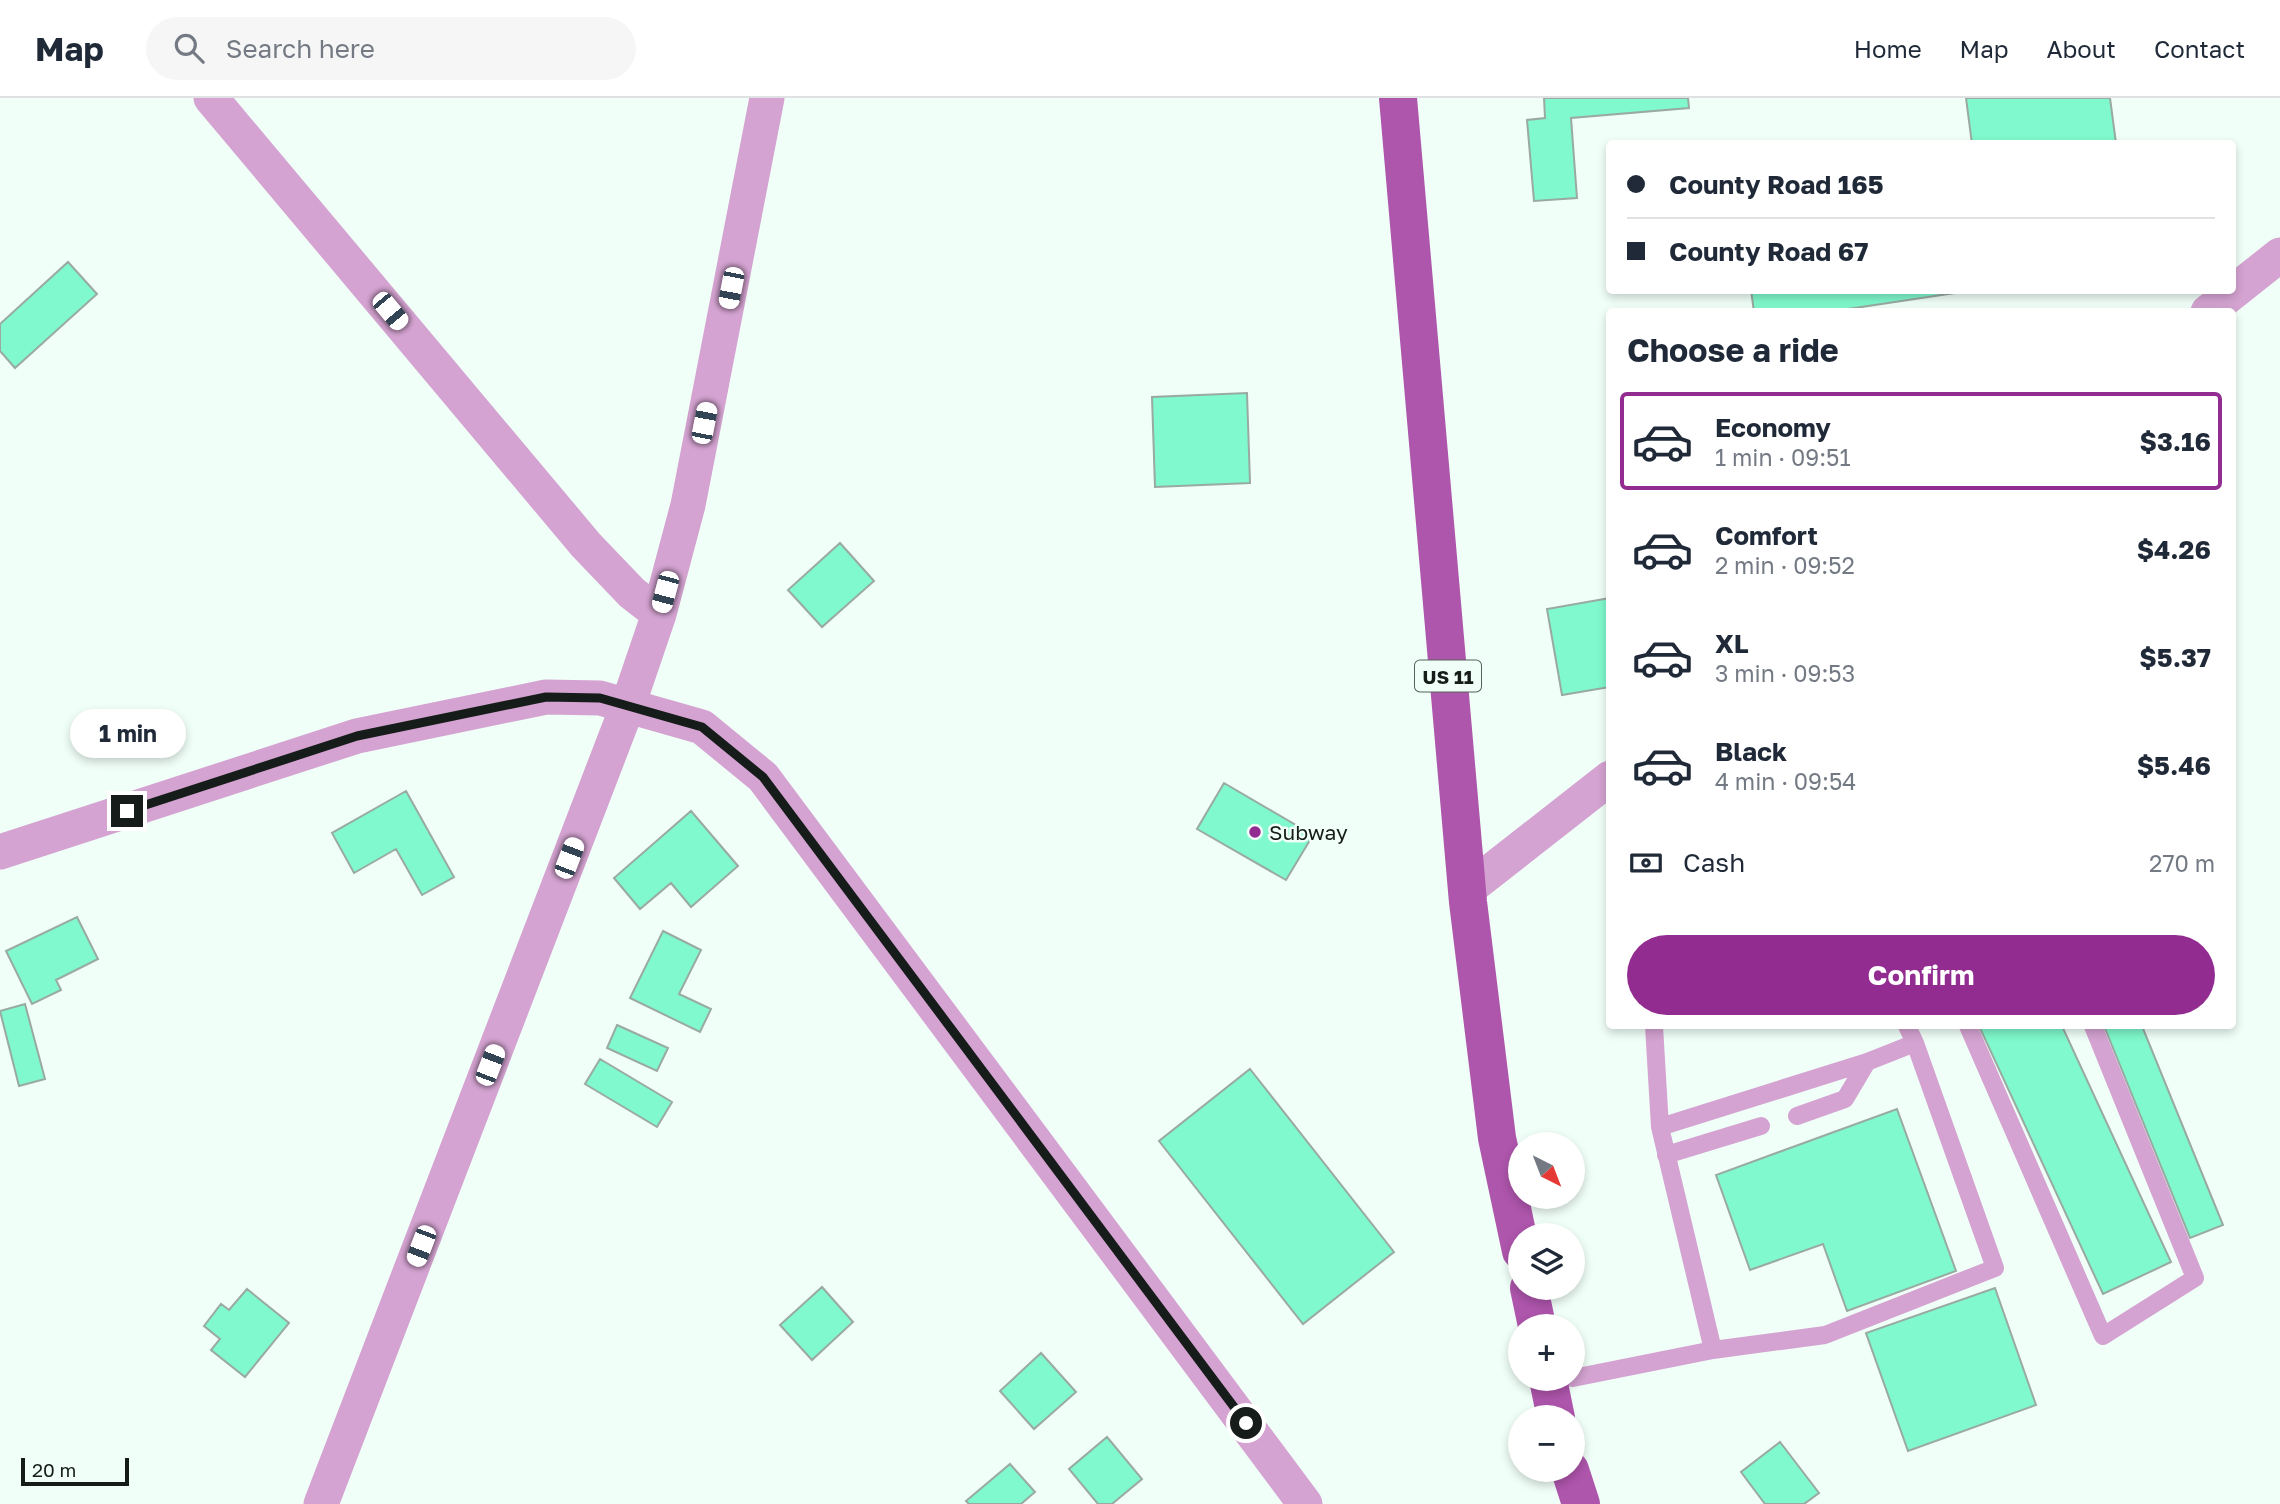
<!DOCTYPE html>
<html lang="en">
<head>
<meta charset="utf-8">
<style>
	:root { --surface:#fff; --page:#f6f6f7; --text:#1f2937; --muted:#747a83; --line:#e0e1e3; --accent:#922c91 }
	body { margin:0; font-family:"Golos Text",sans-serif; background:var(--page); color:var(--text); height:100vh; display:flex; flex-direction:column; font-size:26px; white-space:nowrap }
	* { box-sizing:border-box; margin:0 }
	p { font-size:23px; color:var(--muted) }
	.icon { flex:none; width:38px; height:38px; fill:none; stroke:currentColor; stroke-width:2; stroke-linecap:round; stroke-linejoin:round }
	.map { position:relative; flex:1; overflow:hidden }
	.side { position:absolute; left:1606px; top:210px; width:630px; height:721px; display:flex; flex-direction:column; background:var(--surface); border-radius:7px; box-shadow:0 4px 10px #0003 }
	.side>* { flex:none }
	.top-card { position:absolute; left:1606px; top:42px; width:630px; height:154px; border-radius:7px; box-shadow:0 4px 10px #0003; display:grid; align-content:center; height:154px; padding:0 21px; background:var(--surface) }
	.needle { width:46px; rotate:138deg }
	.fabs { position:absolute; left:1508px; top:1034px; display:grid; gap:14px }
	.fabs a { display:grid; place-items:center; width:77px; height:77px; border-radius:50%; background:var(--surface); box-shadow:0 4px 10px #0003; font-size:35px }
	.scale { position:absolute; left:21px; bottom:18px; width:108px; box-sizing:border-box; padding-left:7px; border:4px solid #161c1a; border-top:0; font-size:19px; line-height:24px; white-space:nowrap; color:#161c1a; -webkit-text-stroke:5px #f0fff8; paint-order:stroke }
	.end { position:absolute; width:32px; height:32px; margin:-16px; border:9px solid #161c1a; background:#fff; box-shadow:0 0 0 4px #fff }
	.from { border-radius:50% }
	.bubble { position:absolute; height:49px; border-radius:24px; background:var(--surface); box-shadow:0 4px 10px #0003; font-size:23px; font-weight:700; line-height:49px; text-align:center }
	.car { position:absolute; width:21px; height:42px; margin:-21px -10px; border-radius:9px; box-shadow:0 0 5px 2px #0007; background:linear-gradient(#fff 24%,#345 0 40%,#fff 0 76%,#345 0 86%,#fff 0) }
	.top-card b { display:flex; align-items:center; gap:24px; height:66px; font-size:26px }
	.top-card b+b { border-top:2px solid var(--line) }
	.top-card i { width:18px; height:18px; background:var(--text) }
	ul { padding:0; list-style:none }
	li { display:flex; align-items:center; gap:21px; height:98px; margin:0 14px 10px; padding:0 7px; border:4px solid transparent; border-radius:7px }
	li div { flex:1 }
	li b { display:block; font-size:26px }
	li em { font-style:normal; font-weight:700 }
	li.on { border-color:var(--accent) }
	li>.icon { width:63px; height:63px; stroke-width:1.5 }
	h2 { padding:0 21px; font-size:32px; line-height:84px }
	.pay { display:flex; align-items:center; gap:18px; height:77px; padding:0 21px; font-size:26px }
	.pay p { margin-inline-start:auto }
	.cta { display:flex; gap:14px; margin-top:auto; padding:14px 21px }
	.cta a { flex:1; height:80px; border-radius:42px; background:var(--accent); color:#fff; font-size:28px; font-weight:700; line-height:80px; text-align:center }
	header { display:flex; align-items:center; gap:42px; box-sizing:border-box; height:98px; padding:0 35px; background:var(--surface); border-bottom:2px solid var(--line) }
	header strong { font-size:33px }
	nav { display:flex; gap:38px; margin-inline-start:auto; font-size:24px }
	.search { width:490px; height:63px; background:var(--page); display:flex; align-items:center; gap:18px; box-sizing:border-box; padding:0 24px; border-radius:38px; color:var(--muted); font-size:26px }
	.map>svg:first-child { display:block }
	.building { fill:#7ff9cd; stroke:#99aaa2; stroke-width:2 }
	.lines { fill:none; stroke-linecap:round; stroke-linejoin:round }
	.service { stroke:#d4a3d1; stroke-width:18 }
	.minor { stroke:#d4a3d1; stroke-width:35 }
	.primary { stroke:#ae55ac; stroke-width:38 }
	.route { stroke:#161c1a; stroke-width:9 }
	.poi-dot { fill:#922c91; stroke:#f0fff8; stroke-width:2.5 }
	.labels { text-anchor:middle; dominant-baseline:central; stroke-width:5; stroke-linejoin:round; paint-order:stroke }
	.shield { fill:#f0fff8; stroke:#57605d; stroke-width:2 }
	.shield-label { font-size:19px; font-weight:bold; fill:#161c1a }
	.poi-label { font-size:21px; fill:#161c1a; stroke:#f0fff8; text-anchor:start }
</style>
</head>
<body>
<header>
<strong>Map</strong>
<div class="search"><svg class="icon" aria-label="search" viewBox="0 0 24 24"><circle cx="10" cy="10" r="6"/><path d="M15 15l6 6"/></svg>Search here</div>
<nav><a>Home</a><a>Map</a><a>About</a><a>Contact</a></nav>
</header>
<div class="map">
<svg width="2280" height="1406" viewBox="0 0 2280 1406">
	<rect width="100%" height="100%" fill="#f0fff8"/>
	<path class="building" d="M1544,0H1688L1689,10L1571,20L1577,100L1534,103L1527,22L1545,20Z
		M1966,0H2110L2116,45L1972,46Z
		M68,164L97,196L15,270L0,253V226Z
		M1751,192H1975L1828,214H1754Z
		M1247,295L1250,385L1155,389L1152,299Z
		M840,445L874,483L822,529L788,492Z
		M1610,500V589L1562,597L1547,511Z
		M1224,685L1313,737L1286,782L1197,731Z
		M406,693L454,779L422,797L396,751L354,775L332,735Z
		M691,713L738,768L691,809L671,785L640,811L614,780Z
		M77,819L98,861L56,882L61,892L32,906L6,853Z
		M663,833L701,852L679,896L711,911L700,934L630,900Z
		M25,906L45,981L19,988L0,913Z
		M617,927L668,950L657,973L607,950Z
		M1979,928H2062L2171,1164L2103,1196Z
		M2104,928H2142L2223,1127L2190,1140Z
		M600,961L672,1004L657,1029L585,986Z
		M1250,971L1394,1154L1303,1226L1159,1043Z
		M1897,1011L1956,1173L1847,1213L1823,1146L1750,1172L1716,1077Z
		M822,1189L853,1224L812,1262L780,1227Z
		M1995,1190L2036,1307L1908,1353L1866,1235Z
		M247,1191L289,1225L245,1279L211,1252L220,1241L204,1228L221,1206L229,1212Z
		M1041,1255L1076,1294L1034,1331L1000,1293Z
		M1107,1339L1142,1381L1112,1406H1098L1069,1371Z
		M1780,1344L1819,1395L1804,1406H1765L1741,1374Z
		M1010,1366L1035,1394L1021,1406H969L966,1403Z"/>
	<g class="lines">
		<path class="service" d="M1654,928L1660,1029
			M1907,928L1915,945
			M1968,928L2103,1238L2195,1180L2093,928
			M1797,1018L1845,1001L1867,964
			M1666,1057L1761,1028
			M1573,1280L1713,1252L1825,1237L1995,1170L1915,945L1867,964L1660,1029L1713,1252"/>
		<path class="minor" d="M211,0L586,447L632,495L659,516
			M2208,214L2280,157
			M0,754L357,638L546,599L600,600L702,629L763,679L1305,1406
			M1467,792L1610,680
			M321,1406L628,607L659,516L688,407L767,0"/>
		<path class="primary" d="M1398,0L1468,804L1497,1040L1521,1153
			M1529,1190L1537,1228
			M1548,1281L1556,1320
			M1570,1372L1581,1406"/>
	</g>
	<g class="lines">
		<path class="route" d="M127,713L357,638L546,599L600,600L702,629L763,679L1246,1325"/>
	</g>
	<circle class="poi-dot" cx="1255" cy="734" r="7"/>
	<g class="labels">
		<rect class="shield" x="1415" y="562.5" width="66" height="31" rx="5"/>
		<g class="shield-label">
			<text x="1448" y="578">US 11</text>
		</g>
		<g class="poi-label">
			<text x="1269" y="734">Subway</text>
		</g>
	</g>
</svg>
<div class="fabs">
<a><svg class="needle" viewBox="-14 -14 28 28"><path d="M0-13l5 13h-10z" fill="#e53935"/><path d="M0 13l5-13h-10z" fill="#747a83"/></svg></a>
<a><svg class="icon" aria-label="layers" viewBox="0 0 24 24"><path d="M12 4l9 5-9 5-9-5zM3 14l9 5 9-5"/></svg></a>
<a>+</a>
<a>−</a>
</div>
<div class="scale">20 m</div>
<i class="end from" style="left:1246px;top:1325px"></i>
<i class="end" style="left:127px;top:713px"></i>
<div class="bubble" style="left:70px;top:611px;width:116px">1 min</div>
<i class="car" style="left:731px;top:190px;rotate:191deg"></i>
<i class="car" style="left:390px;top:213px;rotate:140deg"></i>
<i class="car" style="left:704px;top:325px;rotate:11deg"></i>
<i class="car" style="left:665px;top:494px;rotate:195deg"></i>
<i class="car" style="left:569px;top:760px;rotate:21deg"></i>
<i class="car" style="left:490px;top:967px;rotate:21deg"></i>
<i class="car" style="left:421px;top:1148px;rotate:201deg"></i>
<div class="top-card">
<b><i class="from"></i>County Road 165</b>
<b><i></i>County Road 67</b>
</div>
<section class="side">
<h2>Choose a ride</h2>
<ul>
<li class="on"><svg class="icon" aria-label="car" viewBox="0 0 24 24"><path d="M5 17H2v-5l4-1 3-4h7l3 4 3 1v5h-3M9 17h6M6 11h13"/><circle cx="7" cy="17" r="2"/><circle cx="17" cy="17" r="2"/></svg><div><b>Economy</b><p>1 min · 09:51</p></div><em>$3.16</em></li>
<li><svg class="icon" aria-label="car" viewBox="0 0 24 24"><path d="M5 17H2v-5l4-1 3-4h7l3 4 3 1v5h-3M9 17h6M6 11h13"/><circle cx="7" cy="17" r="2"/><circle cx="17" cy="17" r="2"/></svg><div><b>Comfort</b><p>2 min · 09:52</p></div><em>$4.26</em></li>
<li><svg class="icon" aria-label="car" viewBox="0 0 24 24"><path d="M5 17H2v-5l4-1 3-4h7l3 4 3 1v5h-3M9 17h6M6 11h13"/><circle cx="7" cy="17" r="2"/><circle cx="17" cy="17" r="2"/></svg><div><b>XL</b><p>3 min · 09:53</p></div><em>$5.37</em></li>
<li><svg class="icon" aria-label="car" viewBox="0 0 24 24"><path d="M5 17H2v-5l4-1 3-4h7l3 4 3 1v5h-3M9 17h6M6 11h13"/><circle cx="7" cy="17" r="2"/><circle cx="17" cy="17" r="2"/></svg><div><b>Black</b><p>4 min · 09:54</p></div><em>$5.46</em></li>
</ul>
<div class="pay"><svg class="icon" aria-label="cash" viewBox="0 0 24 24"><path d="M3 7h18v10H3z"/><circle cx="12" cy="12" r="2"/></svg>Cash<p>270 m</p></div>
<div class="cta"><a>Confirm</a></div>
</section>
</div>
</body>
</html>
